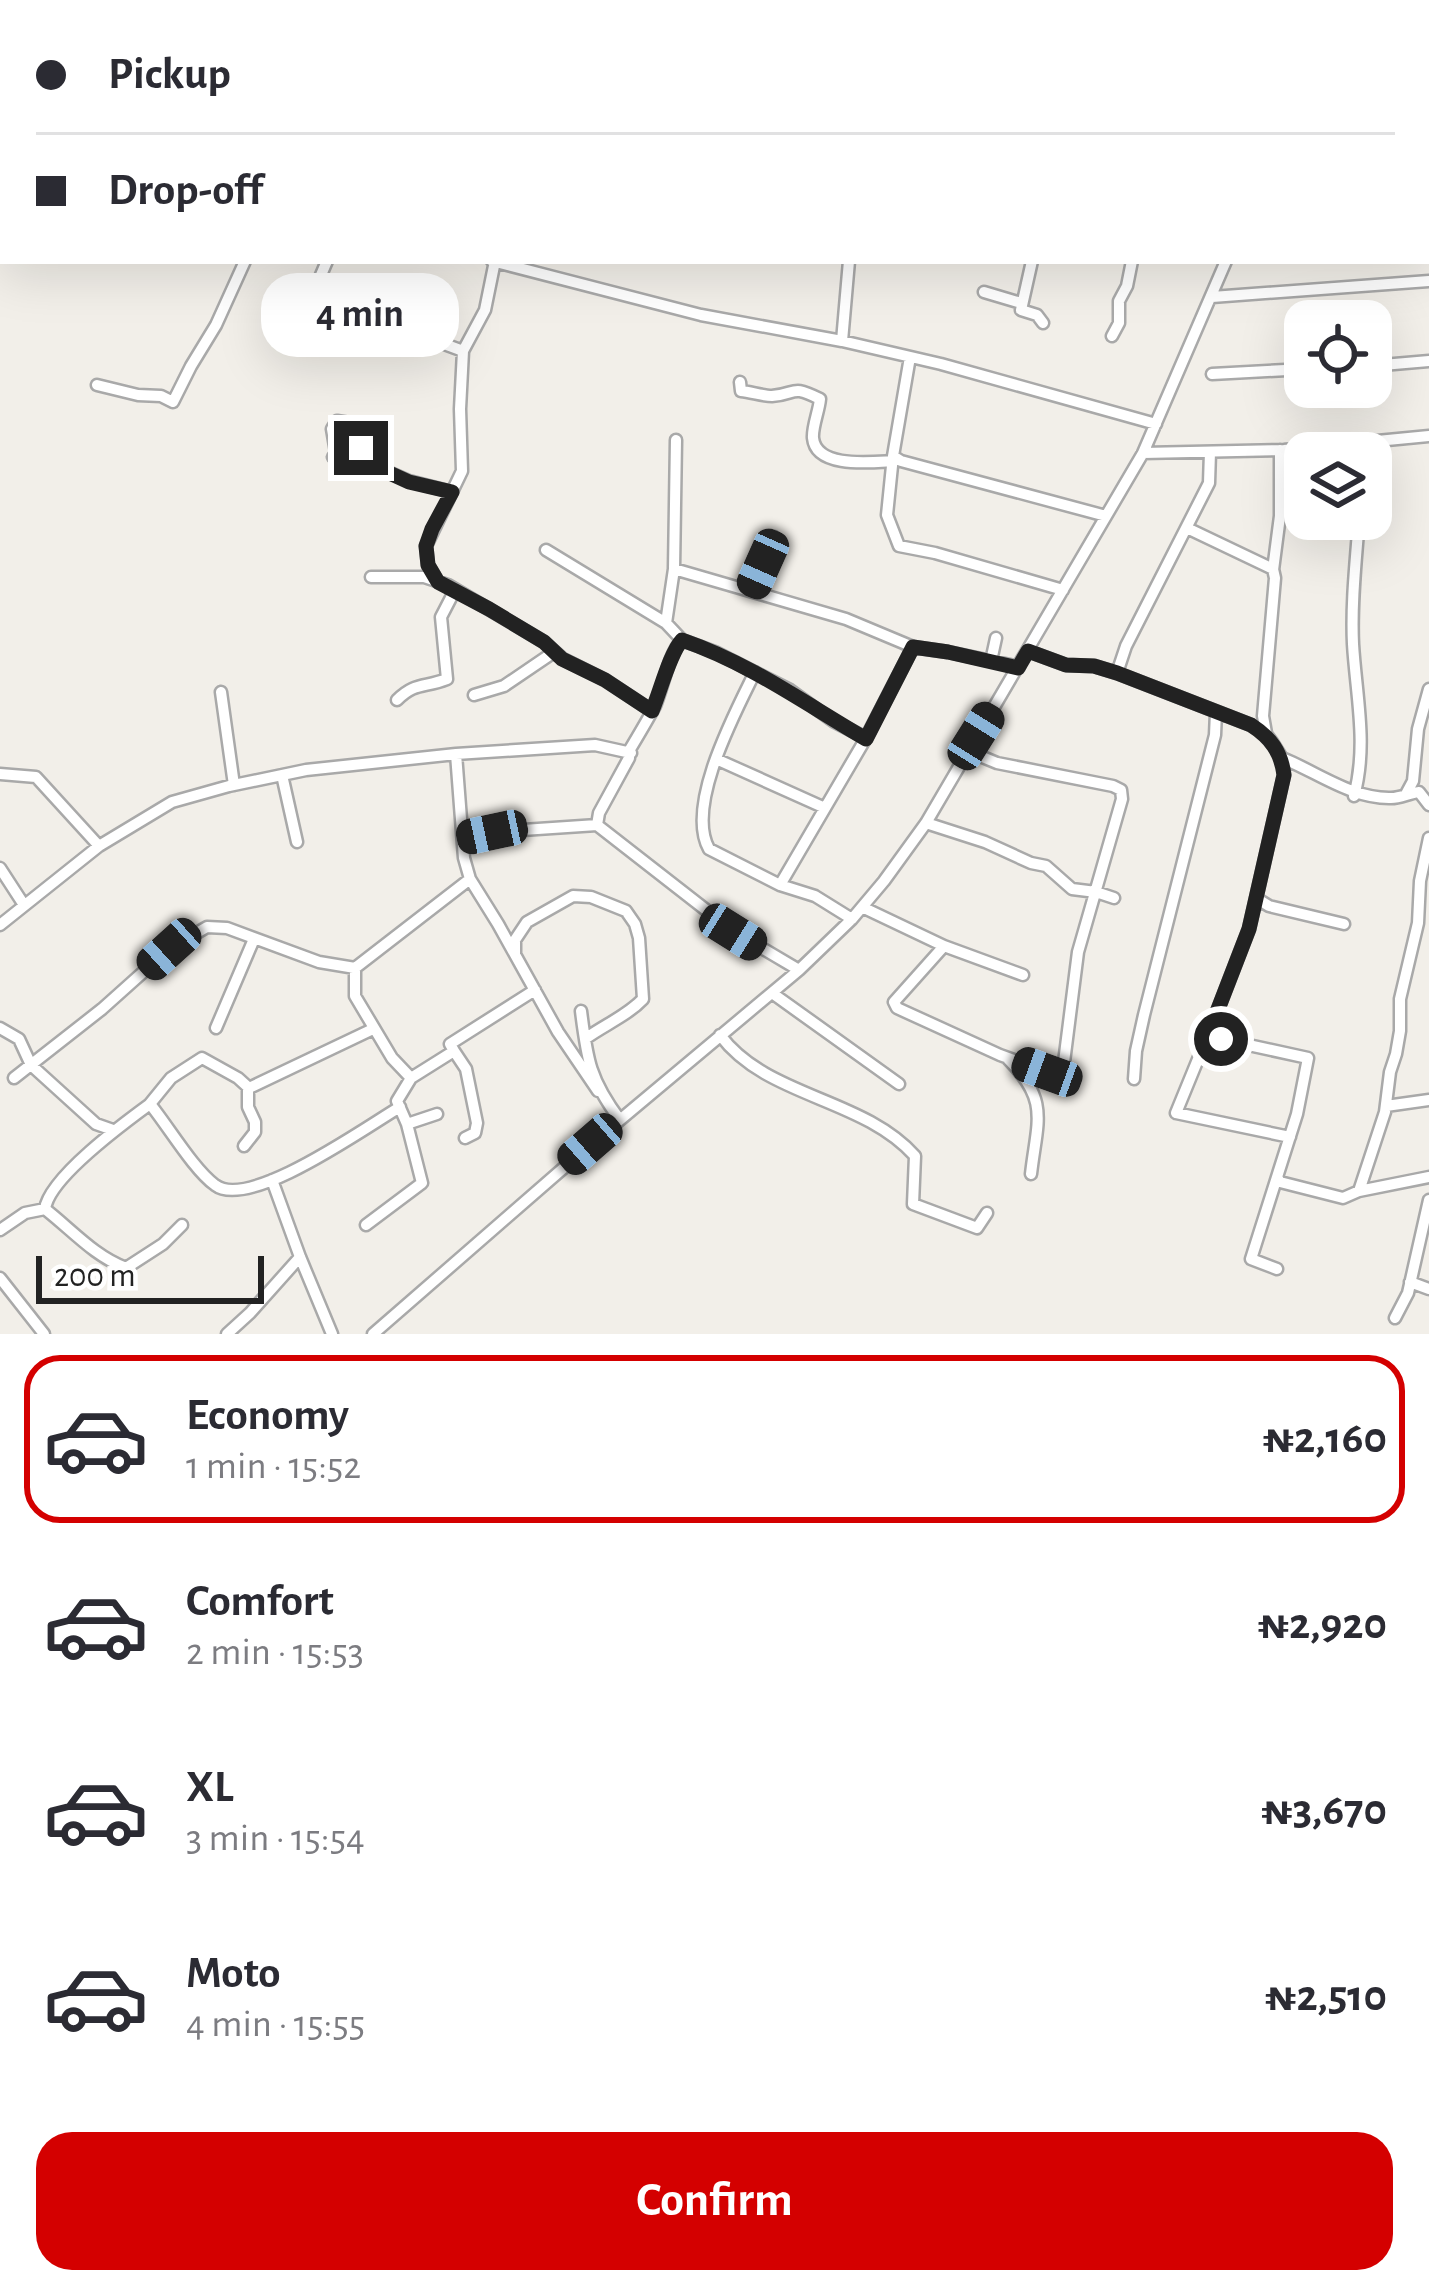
<!DOCTYPE html>
<html lang="en">
<head>
<meta charset="utf-8">
<style>
	:root { --surface:#fff; --page:#f7f7f7; --text:#2b2b33; --muted:#7c7c81; --line:#e1e1e2; --accent:#d40000 }
	body { margin:0; font-family:"Alegreya Sans",sans-serif; background:var(--page); color:var(--text); height:100vh; display:flex; flex-direction:column; font-size:45px; white-space:nowrap }
	* { box-sizing:border-box; margin:0 }
	p { font-size:39px; color:var(--muted) }
	.icon { flex:none; width:66px; height:66px; fill:none; stroke:currentColor; stroke-width:2; stroke-linecap:round; stroke-linejoin:round }
	.map { position:relative; height:1334px; overflow:hidden }
	.drawer { display:flex; flex-direction:column; background:var(--surface); flex:1 }
	.drawer>* { flex:none }
	.hud { position:absolute; left:0px; top:0px; width:1431px; height:264px; box-shadow:0 12px 48px #0002; display:grid; align-content:center; height:264px; padding:0 36px; background:var(--surface) }
	.tools { position:absolute; left:1284px; top:300px; display:grid; gap:24px }
	.tools a { display:grid; place-items:center; width:108px; height:108px; border-radius:24px; background:var(--surface); box-shadow:0 12px 48px #0002; font-size:60px }
	.scale { position:absolute; left:36px; bottom:30px; width:228px; box-sizing:border-box; padding-left:12px; border:6px solid #222; border-top:0; font-size:33px; line-height:42px; white-space:nowrap; color:#222; -webkit-text-stroke:9px #fff; paint-order:stroke }
	.end { position:absolute; width:54px; height:54px; margin:-27px; border:15px solid #222; background:#fff; box-shadow:0 0 0 6px #fff }
	.from { border-radius:50% }
	.bubble { position:absolute; height:84px; border-radius:36px; background:var(--surface); box-shadow:0 12px 48px #0002; font-size:39px; font-weight:700; line-height:84px; text-align:center }
	.car { position:absolute; width:36px; height:72px; margin:-36px -18px; border-radius:15px; box-shadow:0 0 9px 3px #0007; background:linear-gradient(#222 24%,#8ab4d8 0 40%,#222 0 76%,#8ab4d8 0 86%,#222 0) }
	.hud b { display:flex; align-items:center; gap:42px; height:114px; font-size:45px }
	.hud b+b { border-top:3px solid var(--line) }
	.hud i { width:30px; height:30px; background:var(--text) }
	ul { padding:21px 0 0; list-style:none }
	li { display:flex; align-items:center; gap:36px; height:168px; margin:0 24px 18px; padding:0 12px; border:6px solid transparent; border-radius:36px }
	li div { flex:1 }
	li b { display:block; font-size:45px }
	li em { font-style:normal; font-weight:700 }
	li.selected { border-color:var(--accent) }
	li>.icon { width:108px; height:108px; stroke-width:1.5 }
	.button { display:flex; gap:24px; margin-top:auto; padding:24px 36px }
	.button a { flex:1; height:138px; border-radius:36px; background:var(--accent); color:#fff; font-size:48px; font-weight:700; line-height:138px; text-align:center }
	.map>svg:first-child { display:block }
	.lines { fill:none; stroke-linecap:round; stroke-linejoin:round }
	.minor-casing { stroke:#a9a9a9; stroke-width:15 }
	.minor { stroke:#fff; stroke-width:10 }
	.route { stroke:#222; stroke-width:15 }
</style>
</head>
<body>
<div class="map">
<svg width="1429" height="1334" viewBox="0 0 1429 1334">
	<rect width="100%" height="100%" fill="#f2efe9"/>
	<g class="lines">
		<g class="minor-casing">
			<path id="minor" d="M475,0L479,3
				M1189,0L1194,3
				M25,3L28,0
				M237,3L239,0
				M339,3L341,0
				M546,3L547,0
				M644,3V0
				M912,3V0
				M1314,3L1315,0
				M0,40L3,36
				M0,52L3,62
				M1428,80H1429
				M0,112L3,96
				M1428,191H1429
				M0,235L3,227
				M492,261L701,315L842,341L941,364L1156,424
				M1032,261L1021,310L1037,315L1043,323
				M315,288L330,309C349,305 361,309 377,319L463,351
				M984,292L1021,303
				M1212,297L1429,281
				M303,317L327,261
				M1112,336L1119,323V301L1127,286L1132,261
				M842,341L849,261
				M910,357L893,456L901,461L1106,516
				M1371,366L1429,361
				M1212,374L1305,369
				M740,382L741,391C751,392 763,396 772,396C798,394 790,384 820,399C819,411 812,427 813,438C816,469 872,462 893,461
				M97,385L138,395L161,396L173,402L191,366L216,325L245,261
				M1143,453L1284,450L1429,436
				M893,456L887,515L899,546L935,553L1063,590
				M333,457L361,460L409,481L452,492
				M337,458L332,429L337,421L368,426C369,439 360,446 361,460
				M1187,528L1273,569L1275,578L1263,716L1266,733
				M546,550L666,623
				M674,569L676,440
				M1273,570L1280,516V450
				M371,577H424L448,585L544,642L563,659L605,680L652,711
				M438,582L428,565L426,546L462,471L460,409L463,351L485,310L495,261
				M751,591L774,537
				M682,640L666,623L674,569L846,619L913,647L866,738
				M913,647L948,652L1019,667
				M1028,651L1066,665L1094,666L1117,673L1251,725L1266,734L1272,742L1282,758L1284,775L1249,929L1210,1030L1212,1036L1221,1039L1308,1058L1297,1114L1277,1177L1280,1182L1343,1198L1359,1191L1429,1177
				M991,661L996,638
				M755,672C735,713 685,806 709,849L780,885
				M1117,673L1126,646L1209,483L1210,452
				M221,692L234,785
				M474,695L504,686L554,652
				M397,700C415,682 424,688 447,679L441,617L455,590
				M968,751L997,763L1113,786L1121,790L1122,799L1078,952L1063,1070
				M456,754L464,858L470,879L498,924L558,1032L598,1091
				M1282,758C1317,772 1352,799 1391,798C1401,798 1409,793 1419,792L1429,805
				M716,759L825,808
				M0,774L36,777L99,846
				M282,775L297,842
				M1406,794L1413,781L1418,729L1429,689
				M1354,796C1368,745 1356,695 1353,644C1351,603 1356,560 1359,519
				M926,823L985,842L1031,863L1046,866L1072,889L1096,892L1114,898
				M597,825L599,813L629,758V751C638,736 647,721 655,706C663,687 669,653 682,640L715,652L790,690L833,721L866,738L780,885L815,896L852,919
				M463,839L492,832L597,825L733,931L799,970
				M0,868L24,905
				M1256,898L1269,906L1344,924
				M862,907L944,946L894,1002L897,1008L1000,1055L1047,1072
				M0,925L99,846L172,802L229,786L306,770L456,754L595,745L631,753
				M944,946L1023,975
				M515,954V940L527,922L573,896L591,897L626,911L635,924L639,938L643,999C627,1016 604,1025 585,1039
				M355,968V996L392,1058L411,1078L397,1101L407,1124L422,1183L366,1225
				M772,993L899,1084
				M581,1011C587,1060 590,1080 620,1120
				M0,1028L19,1039L31,1065L96,1124L113,1130
				M216,1028L254,939
				M1210,1030L1176,1113L1290,1137
				M720,1035C767,1098 862,1097 915,1156L913,1204L977,1228L987,1213
				M454,1051L466,1069L477,1123L475,1133L465,1138
				M1008,1059C1050,1101 1037,1121 1031,1174
				M14,1078L102,1009L169,949L207,927L227,928L319,962L355,968L470,879
				M411,1078L454,1051L450,1044L535,990
				M1134,1079L1136,1051L1144,1015L1215,735L1216,712
				M149,1105L171,1078L202,1058L238,1078L249,1088L373,1029
				M1386,1106L1429,1100
				M407,1124L437,1114
				M244,1146L255,1132V1122L248,1107V1087
				M272,1180L300,1257L332,1334
				M1359,1191L1385,1112L1390,1072L1396,1054L1400,1031V999L1418,923L1420,881L1429,838
				M45,1209C49,1178 124,1123 150,1104C168,1126 194,1170 215,1185C249,1211 366,1127 400,1107
				M0,1230L25,1213L45,1209C72,1230 94,1256 126,1268L163,1244L182,1225
				M1277,1269L1251,1259L1277,1177
				M0,1278L44,1334
				M1410,1282L1429,1289
				M1395,1318L1408,1293L1429,1200
				M227,1334L250,1313L300,1257
				M373,1334L590,1145L799,970L852,919L884,881L926,823L1143,453L1226,261"/>
		</g>
		<use href="#minor" class="minor"/>
	</g>
	<g class="lines">
		<path class="route" d="M361,448V460L409,482L452,492L432,529L426,546L428,565L438,582L489,609L544,642L562,659L605,680L652,711C660,692 670,653 682,640C751,664 804,703 866,739L913,647L948,652L1018,668L1028,651L1066,665L1094,666L1117,673L1251,725C1271,738 1281,752 1284,775L1249,929L1210,1030L1212,1036L1221,1039"/>
	</g>
</svg>
<div class="tools">
<a><svg class="icon" aria-label="locate" viewBox="0 0 24 24"><circle cx="12" cy="12" r="6"/><path d="M12 2v4M12 18v4M2 12h4M18 12h4"/></svg></a>
<a><svg class="icon" aria-label="layers" viewBox="0 0 24 24"><path d="M12 4l9 5-9 5-9-5zM3 14l9 5 9-5"/></svg></a>
</div>
<div class="scale">200 m</div>
<i class="end from" style="left:1221px;top:1039px"></i>
<i class="end" style="left:361px;top:448px"></i>
<div class="bubble" style="left:261px;top:273px;width:198px">4 min</div>
<i class="car" style="left:763px;top:564px;rotate:204deg"></i>
<i class="car" style="left:976px;top:736px;rotate:32deg"></i>
<i class="car" style="left:492px;top:832px;rotate:258deg"></i>
<i class="car" style="left:733px;top:932px;rotate:122deg"></i>
<i class="car" style="left:169px;top:949px;rotate:228deg"></i>
<i class="car" style="left:1047px;top:1072px;rotate:290deg"></i>
<i class="car" style="left:590px;top:1144px;rotate:229deg"></i>
<div class="hud">
<b><i class="from"></i>Pickup</b>
<b><i></i>Drop-off</b>
</div>
</div>
<section class="drawer">
<ul>
<li class="selected"><svg class="icon" aria-label="car" viewBox="0 0 24 24"><path d="M5 17H2v-5l4-1 3-4h7l3 4 3 1v5h-3M9 17h6M6 11h13"/><circle cx="7" cy="17" r="2"/><circle cx="17" cy="17" r="2"/></svg><div><b>Economy</b><p>1 min · 15:52</p></div><em>₦2,160</em></li>
<li><svg class="icon" aria-label="car" viewBox="0 0 24 24"><path d="M5 17H2v-5l4-1 3-4h7l3 4 3 1v5h-3M9 17h6M6 11h13"/><circle cx="7" cy="17" r="2"/><circle cx="17" cy="17" r="2"/></svg><div><b>Comfort</b><p>2 min · 15:53</p></div><em>₦2,920</em></li>
<li><svg class="icon" aria-label="car" viewBox="0 0 24 24"><path d="M5 17H2v-5l4-1 3-4h7l3 4 3 1v5h-3M9 17h6M6 11h13"/><circle cx="7" cy="17" r="2"/><circle cx="17" cy="17" r="2"/></svg><div><b>XL</b><p>3 min · 15:54</p></div><em>₦3,670</em></li>
<li><svg class="icon" aria-label="car" viewBox="0 0 24 24"><path d="M5 17H2v-5l4-1 3-4h7l3 4 3 1v5h-3M9 17h6M6 11h13"/><circle cx="7" cy="17" r="2"/><circle cx="17" cy="17" r="2"/></svg><div><b>Moto</b><p>4 min · 15:55</p></div><em>₦2,510</em></li>
</ul>
<div class="button"><a>Confirm</a></div>
</section>
</body>
</html>
